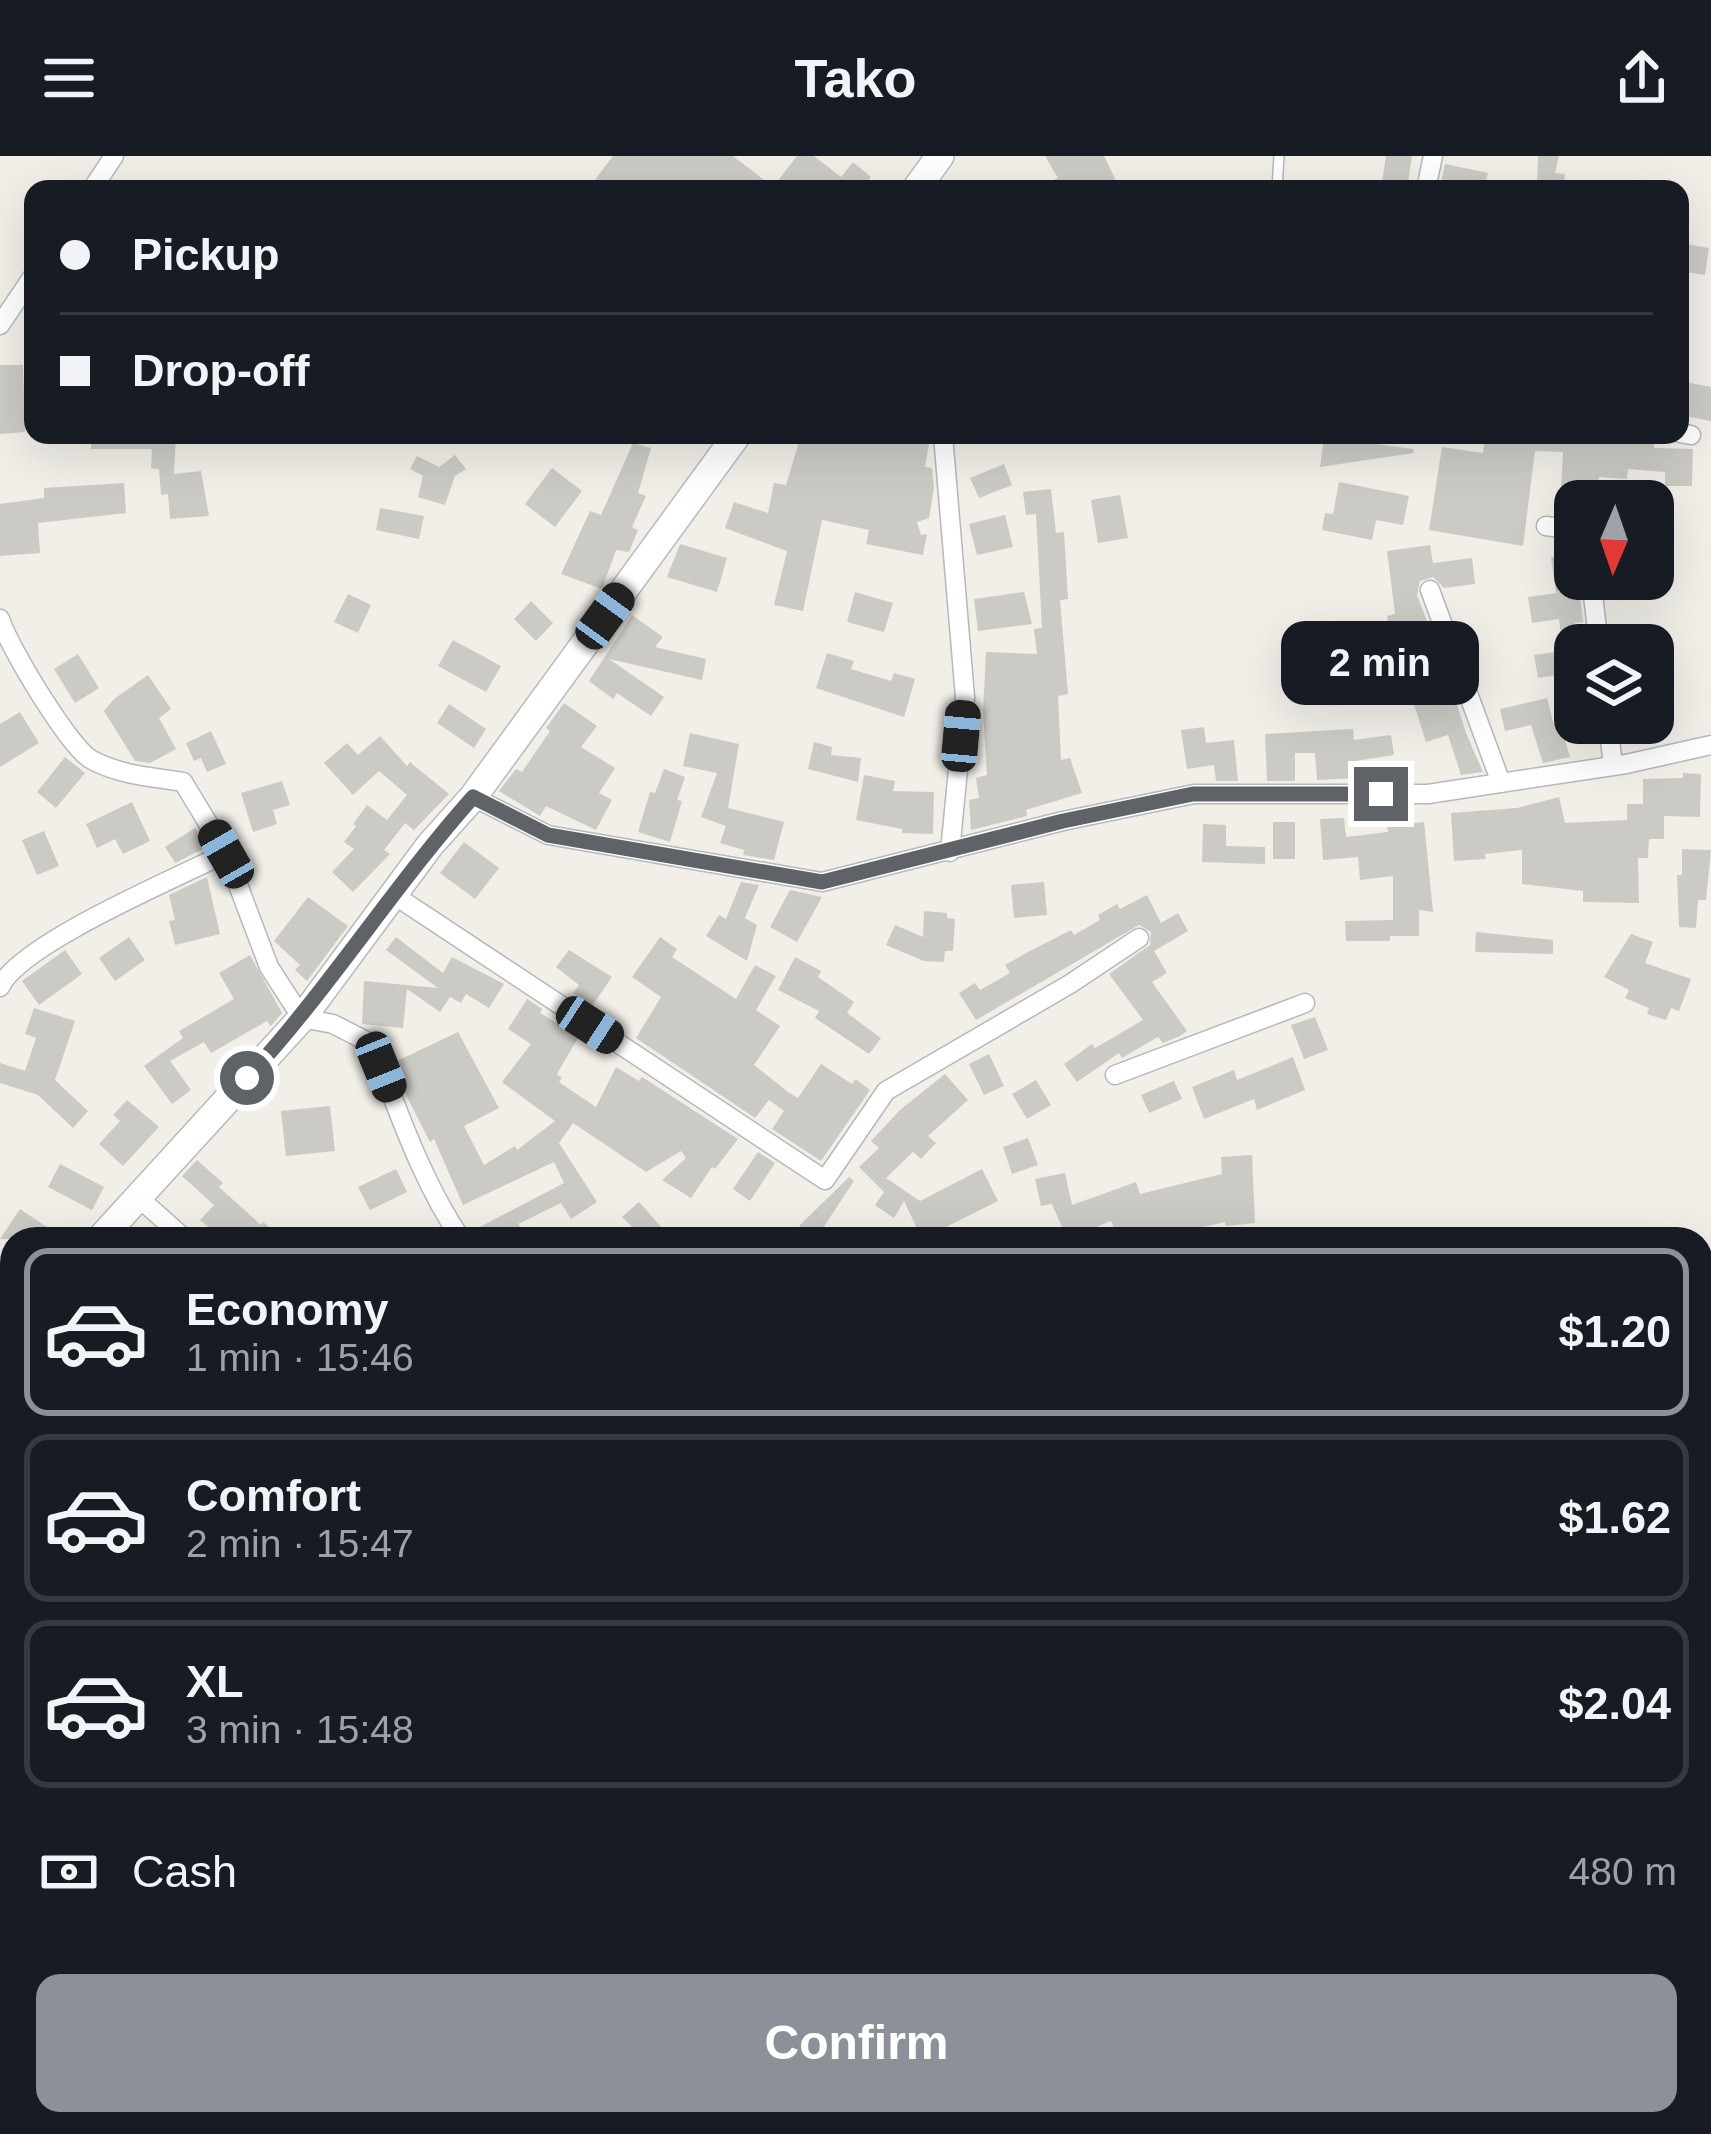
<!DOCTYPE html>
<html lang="en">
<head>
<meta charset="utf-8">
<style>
	:root { --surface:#171b24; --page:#242831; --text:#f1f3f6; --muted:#9ea1a6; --line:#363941; --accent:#8c9099 }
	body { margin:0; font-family:Arial,sans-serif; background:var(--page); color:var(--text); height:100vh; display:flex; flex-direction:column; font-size:45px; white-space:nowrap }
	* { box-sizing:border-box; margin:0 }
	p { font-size:39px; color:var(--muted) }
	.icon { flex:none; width:66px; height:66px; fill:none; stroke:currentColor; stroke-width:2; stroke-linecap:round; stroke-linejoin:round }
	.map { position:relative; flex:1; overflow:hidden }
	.details { position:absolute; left:0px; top:1071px; width:1713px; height:909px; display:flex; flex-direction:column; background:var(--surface); border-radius:36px 36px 0 0; box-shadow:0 12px 48px #0002 }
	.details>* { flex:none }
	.top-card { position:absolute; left:24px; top:24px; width:1665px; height:264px; border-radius:24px; box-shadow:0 12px 48px #0002; display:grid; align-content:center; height:264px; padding:0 36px; background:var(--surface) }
	.needle { width:78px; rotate:182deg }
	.controls { position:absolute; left:1554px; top:324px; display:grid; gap:24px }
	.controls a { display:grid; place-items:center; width:120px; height:120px; border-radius:24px; background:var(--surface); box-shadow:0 12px 48px #0002; font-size:60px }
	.end { position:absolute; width:54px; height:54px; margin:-27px; border:15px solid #5f6368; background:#fff; box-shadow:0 0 0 6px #fff }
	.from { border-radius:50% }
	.bubble { position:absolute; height:84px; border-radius:24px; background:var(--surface); box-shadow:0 12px 48px #0002; font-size:39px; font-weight:800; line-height:84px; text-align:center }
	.car { position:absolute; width:36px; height:72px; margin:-36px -18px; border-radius:15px; box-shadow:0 0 9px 3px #0007; background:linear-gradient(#222 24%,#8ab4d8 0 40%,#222 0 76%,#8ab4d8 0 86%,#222 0) }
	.top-card b { display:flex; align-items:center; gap:42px; height:114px; font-size:45px }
	.top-card b+b { border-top:3px solid var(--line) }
	.top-card i { width:30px; height:30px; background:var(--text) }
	ul { padding:21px 0 0; list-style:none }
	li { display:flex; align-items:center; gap:36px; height:168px; margin:0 24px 18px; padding:0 12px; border:6px solid var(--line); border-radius:24px }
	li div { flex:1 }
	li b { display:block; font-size:45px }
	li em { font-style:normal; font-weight:800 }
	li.active { border-color:var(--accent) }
	li>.icon { width:108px; height:108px; stroke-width:1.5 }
	.pay { display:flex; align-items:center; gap:30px; height:132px; padding:0 36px; font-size:45px }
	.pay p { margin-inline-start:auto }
	.action { display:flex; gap:24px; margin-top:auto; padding:24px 36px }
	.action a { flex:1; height:138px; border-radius:24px; background:var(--accent); color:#fff; font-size:48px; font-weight:800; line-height:138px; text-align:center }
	header { display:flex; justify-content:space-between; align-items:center; height:156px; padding:0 36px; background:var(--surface); font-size:54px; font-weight:800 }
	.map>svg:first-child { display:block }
	.building { fill:#cccac5 }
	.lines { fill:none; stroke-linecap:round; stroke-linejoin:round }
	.lane-casing { stroke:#b5b8bc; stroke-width:12 }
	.street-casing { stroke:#b5b8bc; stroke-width:21 }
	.secondary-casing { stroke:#b6babf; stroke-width:30 }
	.path { stroke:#9cc7a9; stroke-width:3; stroke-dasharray:12 6; stroke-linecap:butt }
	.lane { stroke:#fff; stroke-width:9 }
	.street { stroke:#fff; stroke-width:18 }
	.secondary { stroke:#fff; stroke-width:27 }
	.route { stroke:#5f6368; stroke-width:15 }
</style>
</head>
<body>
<header><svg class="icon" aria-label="menu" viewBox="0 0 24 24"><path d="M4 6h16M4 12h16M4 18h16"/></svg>Tako<svg class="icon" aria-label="share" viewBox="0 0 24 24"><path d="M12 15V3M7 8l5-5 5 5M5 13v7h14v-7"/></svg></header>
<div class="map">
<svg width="1711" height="1978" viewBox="0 0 1711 1978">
	<rect width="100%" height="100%" fill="#f1efe8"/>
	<path class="building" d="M613,0H733L773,31L797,0H814L841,21L853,6L871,21L861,33H588Z
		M1045,0H1104L1120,33H1035L1058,22Z
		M1386,0H1412L1407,33H1381Z
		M1538,0H1559L1555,17L1565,18L1564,33H1537Z
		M1445,8L1488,17L1484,33L1440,31Z
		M1680,87L1709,92L1705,119L1680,115Z
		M0,209H23L25,276L0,278Z
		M1680,225L1711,231V265L1680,259Z
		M91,279H176L174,318L201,315L209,360L170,363L168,338L161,339L159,313L151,312L152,293H91Z
		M801,279L930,282L925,311L932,312L934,332L929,362L917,366L921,379L927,378L923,399L866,388L869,374L822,364L803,455L774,449L787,395L725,372L734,346L768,357L774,327L786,329Z
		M1485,279H1655L1654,292L1693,293L1692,330H1665V316L1628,313L1627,323L1599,321L1598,335L1561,334L1563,296L1535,295L1523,390L1429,374L1442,291L1483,297Z
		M1324,281L1413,293L1414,297L1320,311Z
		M633,287L651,292L638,337L646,340L632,371L638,374L629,396L616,394L602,433L561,418L590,355L601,359Z
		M455,299L466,313L455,320L445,349L418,341L423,320L410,313L417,300L439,311Z
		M1004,308L1012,329L979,342L970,322Z
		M552,312L582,335L555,371L525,348Z
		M1339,326L1409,340L1403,369L1376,364L1372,384L1322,374L1325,357L1333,358Z
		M124,327L126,357L38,367L40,397L0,400V348L44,342V332Z
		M1051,333L1056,377L1064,376L1068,443L1060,444L1068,538L1058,540L1061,604L1070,602L1082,637L1026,654L1027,660L971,674L969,644L979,642L976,622L987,619L983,555L986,496L1037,498L1034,473L1042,472L1036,358L1026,359L1023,336Z
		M1120,339L1128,382L1098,387L1091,344Z
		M380,352L424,360L419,383L376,374Z
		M1005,359L1013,391L977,399L969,368Z
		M680,388L727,402L717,436L667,421Z
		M1430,389L1433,407L1472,402L1475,428L1444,432L1433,421L1420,425L1417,439L1432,478L1424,480L1429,503L1407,508L1402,485L1392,487L1387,460L1395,458L1387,395Z
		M1568,389L1570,400L1575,399L1583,466L1575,467V516L1538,522L1534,499L1563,495L1559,463L1532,467L1528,441L1556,437L1551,401H1556L1555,391Z
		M855,436L893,447L884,476L847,466Z
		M1024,436L1032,468L978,475L974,443Z
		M348,438L371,449L358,477L334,466Z
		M531,445L553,467L536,485L514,463Z
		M632,459L663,481L655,491L706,503L702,524L609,503L664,541L651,560L617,537L613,543L589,525Z
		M453,484L501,510L486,536L438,510Z
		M827,497L854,505L851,513L891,525L894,517L915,523L904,561L816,532Z
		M78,498L99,532L75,547L54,513Z
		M148,519L171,553L159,562L176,593L150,607L135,605L104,555L114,543Z
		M1451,530L1466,577L1483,616L1461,619L1448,579L1426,586L1412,542Z
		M1547,542L1554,569L1560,567L1570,601L1543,607L1531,569L1505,575L1500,553Z
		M564,547L597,570L581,591L615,612L599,637L612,644L596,674L546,650L540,660L499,635L516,613L522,616L550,575L546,572Z
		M449,548L486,573L474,592L437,567Z
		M20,556L39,587L0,611V568Z
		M1204,571L1206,587L1234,584L1238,625H1216L1214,609L1187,613L1181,574Z
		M1353,573L1354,584L1391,579L1394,599L1355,605L1356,622L1317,624L1315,597H1295V625H1267L1265,578Z
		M211,575L226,608L207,616L201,602L194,605L186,587Z
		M690,577L739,588L728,652L784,666L774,704L743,699L744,694L720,687L726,670L701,661L717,617L683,610Z
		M380,580L407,610L410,606L449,638L414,674L405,667L384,694L390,698L353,736L332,716L354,693L344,686L356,670L353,668L367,649L387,664L407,639L379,615L353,639L324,607L347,587L358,599Z
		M814,586L832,591L831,599L861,602L858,626L808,613Z
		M65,601L85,617L56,652L37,636Z
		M664,613L685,621L677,644L682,645L670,686L638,676L650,636L655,637Z
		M1683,617L1701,618L1700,661L1664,660V683H1649L1648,702H1638L1639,747L1583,746V735L1522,728V694L1485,698L1486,703L1454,705L1451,657L1517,652L1559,641L1565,667L1627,664V648H1643V623L1683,622Z
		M864,619L895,625L893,635L934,636L933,678L902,677V673L856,664Z
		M282,625L290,649L273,654L277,668L253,676L241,637Z
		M132,646L150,685L123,698L115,683L97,692L86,668Z
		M1344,662L1346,681L1388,676L1387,670L1424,666L1433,756L1419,754V780H1390V785H1346L1345,765L1393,764V720L1360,724L1358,701L1323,704L1320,663Z
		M1273,666H1295V703H1273Z
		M1203,668L1226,669V690L1265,691V708L1202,706Z
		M195,672L207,691L175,707L165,691Z
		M44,675L59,710L37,719L22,684Z
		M464,686L499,712L475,743L440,717Z
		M1682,693L1711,694L1706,744H1698L1696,772L1679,771L1677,719H1682Z
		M207,721L220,778L175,789L169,765L175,764L169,739Z
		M741,726L759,729L745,762L757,769L747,805L706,780L719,759L726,763Z
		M1044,726L1047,759L1014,762L1011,729Z
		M790,734L822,741L797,786L770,771Z
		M1147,739L1161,767L1178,757L1188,775L1154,795L1167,817L1152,826L1187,875L1180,880L1163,887L1158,881L1122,902L1119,897L1077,926L1064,908L1092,888L1095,892L1143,864L1109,818L1150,789L1151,776L1139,769L976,864L959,837L975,827L980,834L1010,817L1005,809L1028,796L1071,774L1074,779L1100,764L1098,759L1117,748L1120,753Z
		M308,741L348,770L307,825L295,814L300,809L274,785Z
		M924,755L947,757V762L955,763L953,795H945L944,806L924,805L886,789L895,769L923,781Z
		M1476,776L1553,784V798L1475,796Z
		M1631,778L1653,786L1645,807L1691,823L1679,855L1671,852L1666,864L1647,858L1649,852L1625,842L1629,834L1604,821Z
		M129,781L145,804L115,825L99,802Z
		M396,781L443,817L452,801L504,828L489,852L466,838L461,847L450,841L440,856L407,833L403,872L362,868L364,825L438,832L386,794Z
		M660,781L677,793L672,801L736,843L755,809L776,820L756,854L780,870L754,909L788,936L798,942L821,908L852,928L856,923L870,934L821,1005L772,973L784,955L769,944L755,962L636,882L661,841L632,821Z
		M65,794L82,818L39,849L22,825Z
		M569,794L612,821L592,850L573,837L579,829L556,811Z
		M250,799L282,857L271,870L267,865L211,897L204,886L170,905L191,934L172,948L144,910L183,882L179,875L234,843L219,817Z
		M795,801L821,815L818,821L854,846L847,857L881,882L869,898L815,862L819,855L778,834Z
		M527,843L542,853L540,857L579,880L557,918L562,922L559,926L596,951L616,911L639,925L642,921L738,983L715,1013L712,1011L691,1042L662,1024L686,1002L681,995L646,1016L573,967L559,987L597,1046L571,1063L561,1047L518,1068L521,1072L500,1083H481L476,1073L564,1027L554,1006L463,1049L434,983L430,986L408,943L401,925L406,922L397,905L458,876L499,952L464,970L484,1009L515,990L517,994L555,965L502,926L531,888L508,873Z
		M34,852L75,865L55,924L88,955L73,972L38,939L0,927V907L25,915L36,882L25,878Z
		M1315,861L1328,894L1304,903L1291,869Z
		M989,898L1004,930L984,939L969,908Z
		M1293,901L1305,934L1257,954L1254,943L1204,963L1192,931L1234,914L1237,924Z
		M945,918L968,944L928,980L936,987L921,1003L913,996L886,1022L920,1045L982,1013L998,1045L922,1083L904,1045L894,1062L875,1049L884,1036L859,1011L879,992L871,985L900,954Z
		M1036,924L1051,949L1027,963L1012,938Z
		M1174,925L1182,943L1149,957L1141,939Z
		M127,944L159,971L123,1010L99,988L120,965L113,959Z
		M330,950L335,995L286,1000L281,955Z
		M1028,982L1038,1009L1012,1018L1003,991Z
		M758,996L775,1007L750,1045L733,1033Z
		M1252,999L1255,1067L1226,1070L1225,1066L1174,1078L1173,1075L1152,1083H1119L1111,1065L1067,1083L1052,1048L1041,1050L1035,1023L1065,1017L1072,1049L1136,1026L1140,1038L1222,1018L1221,1001Z
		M197,1004L223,1027L219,1031L261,1069L263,1066L284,1083H222L200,1064L214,1049L182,1020Z
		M60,1008L104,1031L92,1054L48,1031Z
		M396,1013L407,1036L370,1054L358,1031Z
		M849,1021L854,1025L817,1081L799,1070Z
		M639,1046L663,1073L652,1083H622L634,1073L622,1061Z
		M20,1053L65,1083H0Z"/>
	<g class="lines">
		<g class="lane-casing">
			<path id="lane" d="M1277,33L1279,0"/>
		</g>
		<g class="street-casing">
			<path id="street" d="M92,33L114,0
				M1426,33L1433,0
				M0,169L33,120
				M1680,277L1691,279
				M943,279L965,541L950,696
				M1546,370L1575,374
				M1591,423L1599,489
				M1430,434L1501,627
				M0,463C8,489 70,593 92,604C120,619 152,621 183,626L226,697L269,811L302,862L333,868L372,888C398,954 421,1024 461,1083
				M1608,567L1613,610
				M473,641L548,679L822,726L1063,665L1194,638H1428L1626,608L1711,589
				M394,739L825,1024L886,935L1070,828L1139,782
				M0,831C21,787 177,722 226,697
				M1115,919L1305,847
				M138,1041L185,1083
				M0,1507L12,1496
				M1701,1597L1711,1590
				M0,1677L12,1692
				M319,1968L327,1978
				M612,1968L625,1978
				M967,1968L973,1978
				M1157,1978L1172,1968"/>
		</g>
		<g class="secondary-casing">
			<path id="secondary" d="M916,33L940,0
				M100,1083L302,862L430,689L473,641L737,279
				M0,1204L12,1188"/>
		</g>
		<path class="path" d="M1476,1968L1480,1978"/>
		<use href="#lane" class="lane"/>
		<use href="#street" class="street"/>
		<use href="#secondary" class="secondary"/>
	</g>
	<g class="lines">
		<path class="route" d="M247,922C329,833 393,731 473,641L548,679L822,726L1063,665L1193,638H1381"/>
	</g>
</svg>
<div class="controls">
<a><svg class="needle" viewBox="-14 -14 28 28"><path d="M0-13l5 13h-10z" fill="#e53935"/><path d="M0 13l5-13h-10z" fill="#9ea1a6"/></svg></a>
<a><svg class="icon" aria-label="layers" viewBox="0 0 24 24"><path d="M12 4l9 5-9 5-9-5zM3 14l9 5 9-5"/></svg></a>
</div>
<i class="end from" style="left:247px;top:922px"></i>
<i class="end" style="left:1381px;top:638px"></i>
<div class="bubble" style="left:1281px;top:465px;width:198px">2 min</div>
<i class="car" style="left:605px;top:460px;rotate:36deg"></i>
<i class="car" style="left:961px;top:580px;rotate:5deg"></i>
<i class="car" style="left:226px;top:698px;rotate:330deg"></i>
<i class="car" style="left:590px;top:869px;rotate:123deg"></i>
<i class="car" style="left:381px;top:911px;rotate:158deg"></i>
<div class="top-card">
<b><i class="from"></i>Pickup</b>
<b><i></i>Drop-off</b>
</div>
<section class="details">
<ul>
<li class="active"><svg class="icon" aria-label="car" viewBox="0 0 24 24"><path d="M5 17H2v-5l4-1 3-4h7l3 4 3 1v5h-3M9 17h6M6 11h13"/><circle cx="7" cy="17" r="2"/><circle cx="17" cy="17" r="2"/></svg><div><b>Economy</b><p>1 min · 15:46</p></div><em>$1.20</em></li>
<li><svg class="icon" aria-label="car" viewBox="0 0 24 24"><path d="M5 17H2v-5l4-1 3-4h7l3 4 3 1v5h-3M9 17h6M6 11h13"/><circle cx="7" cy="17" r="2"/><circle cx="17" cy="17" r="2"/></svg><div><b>Comfort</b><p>2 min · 15:47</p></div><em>$1.62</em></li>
<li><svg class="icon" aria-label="car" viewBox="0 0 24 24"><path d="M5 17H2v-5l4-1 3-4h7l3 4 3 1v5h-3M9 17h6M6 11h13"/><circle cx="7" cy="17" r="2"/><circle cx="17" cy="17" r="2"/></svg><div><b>XL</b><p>3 min · 15:48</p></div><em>$2.04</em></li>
</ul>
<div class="pay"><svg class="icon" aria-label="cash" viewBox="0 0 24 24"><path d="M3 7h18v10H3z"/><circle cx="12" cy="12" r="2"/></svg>Cash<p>480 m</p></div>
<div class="action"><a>Confirm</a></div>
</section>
</div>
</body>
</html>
